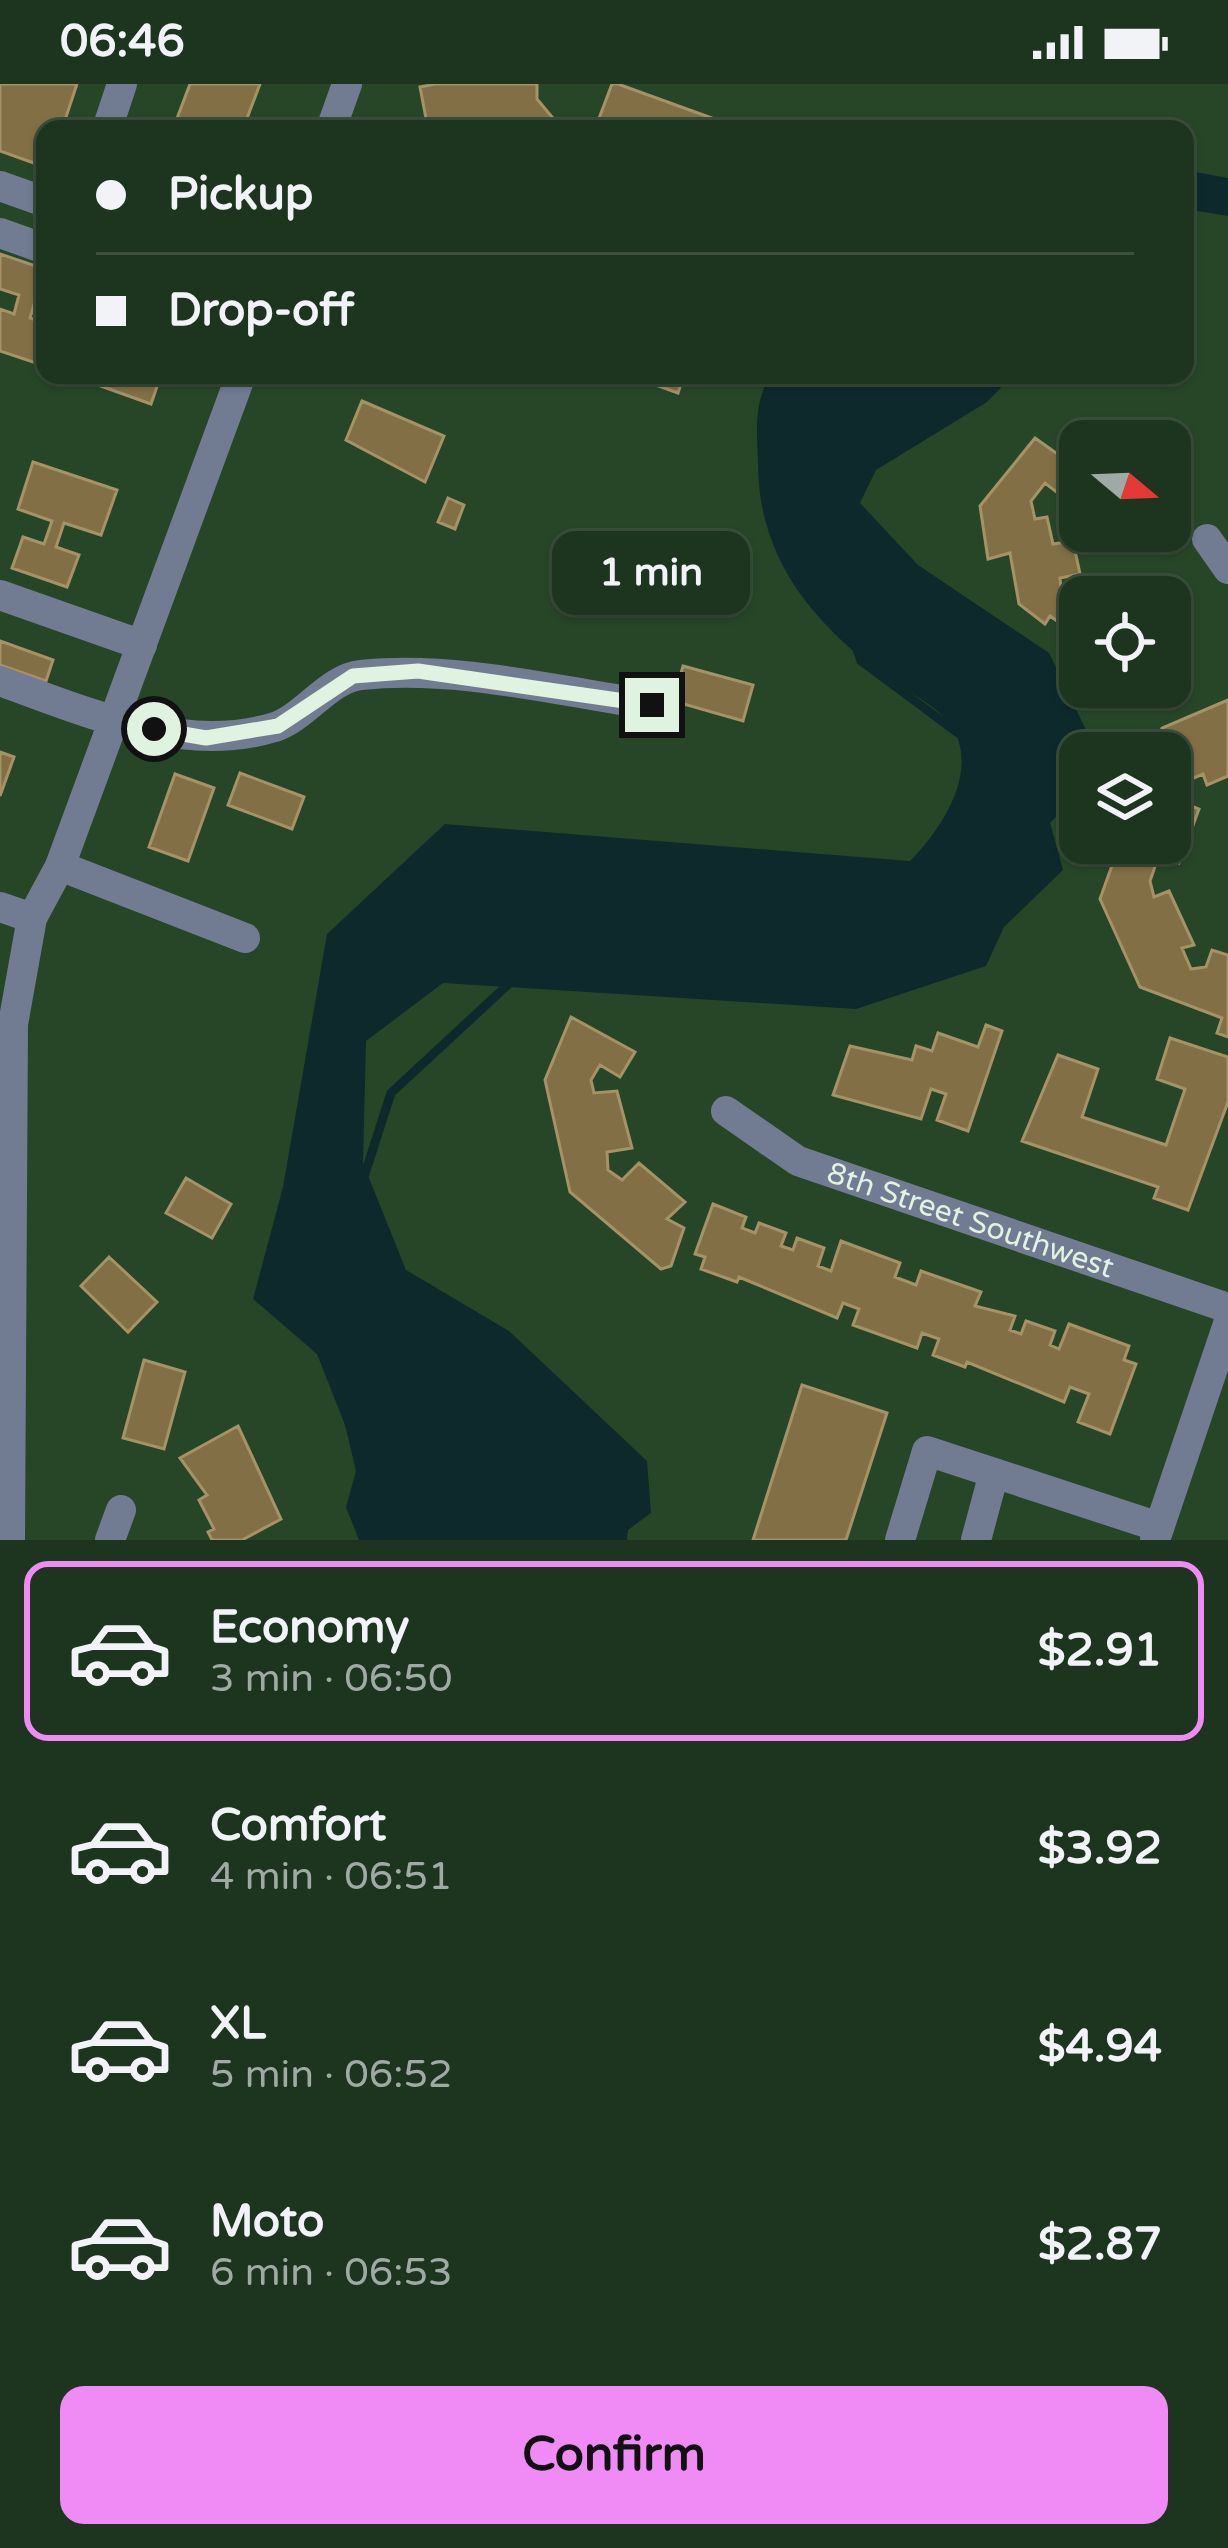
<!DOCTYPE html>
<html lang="en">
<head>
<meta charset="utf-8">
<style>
	:root { --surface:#1d341e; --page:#2a3f2b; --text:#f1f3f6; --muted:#a0aaa4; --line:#3b4f3c; --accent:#f08bf6 }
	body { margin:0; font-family:"Varela Round",sans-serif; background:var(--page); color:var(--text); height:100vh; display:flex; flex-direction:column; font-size:45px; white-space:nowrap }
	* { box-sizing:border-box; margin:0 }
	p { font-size:39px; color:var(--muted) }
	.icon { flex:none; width:66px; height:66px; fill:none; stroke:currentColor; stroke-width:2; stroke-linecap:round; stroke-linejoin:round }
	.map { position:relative; height:1456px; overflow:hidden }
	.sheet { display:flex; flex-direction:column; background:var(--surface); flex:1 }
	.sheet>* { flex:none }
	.top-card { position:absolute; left:36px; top:36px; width:1158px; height:264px; border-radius:24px; box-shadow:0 3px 9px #0004,0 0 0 3px var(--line); display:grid; align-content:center; height:264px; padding:0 60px; background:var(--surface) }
	.needle { width:78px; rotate:109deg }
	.tools { position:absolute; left:1059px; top:336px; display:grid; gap:24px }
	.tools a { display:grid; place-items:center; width:132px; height:132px; border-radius:24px; background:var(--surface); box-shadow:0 3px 9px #0004,0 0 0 3px var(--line); font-size:60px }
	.end { position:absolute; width:54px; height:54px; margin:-27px; border:15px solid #e0f2e0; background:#111; box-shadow:0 0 0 6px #111 }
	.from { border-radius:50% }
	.bubble { position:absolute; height:84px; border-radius:24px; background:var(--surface); box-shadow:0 3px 9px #0004,0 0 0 3px var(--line); font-size:39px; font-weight:700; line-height:84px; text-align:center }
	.top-card b { display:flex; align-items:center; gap:42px; height:114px; font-size:45px }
	.top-card b+b { border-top:3px solid var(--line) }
	.top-card i { width:30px; height:30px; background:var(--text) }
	ul { padding:21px 0 0; list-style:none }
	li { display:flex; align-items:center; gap:36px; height:180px; margin:0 24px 18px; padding:0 36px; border:6px solid transparent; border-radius:24px }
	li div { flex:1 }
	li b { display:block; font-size:45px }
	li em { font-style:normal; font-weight:700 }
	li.on { border-color:var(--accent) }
	li>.icon { width:108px; height:108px; stroke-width:1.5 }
	.primary-button { display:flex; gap:24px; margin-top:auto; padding:24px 60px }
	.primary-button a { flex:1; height:138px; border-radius:24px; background:var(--accent); color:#111; font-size:48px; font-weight:700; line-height:138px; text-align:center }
	.status { display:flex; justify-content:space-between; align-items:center; height:84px; padding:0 60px; background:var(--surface); direction:ltr }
	.status svg { height:33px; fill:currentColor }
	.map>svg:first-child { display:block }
	.water { fill:#0e292c }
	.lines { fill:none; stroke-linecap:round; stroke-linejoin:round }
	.stream { stroke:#0e292c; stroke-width:9 }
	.building { fill:#826f45; stroke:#a69267; stroke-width:3 }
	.minor { stroke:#717c93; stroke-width:30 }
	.route { stroke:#e0f2e0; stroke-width:15 }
	.labels { text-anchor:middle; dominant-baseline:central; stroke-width:9; stroke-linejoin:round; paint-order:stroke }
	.street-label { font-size:30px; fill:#e0f2e0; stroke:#1b291b }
</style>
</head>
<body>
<div class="status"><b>06:46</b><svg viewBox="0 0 49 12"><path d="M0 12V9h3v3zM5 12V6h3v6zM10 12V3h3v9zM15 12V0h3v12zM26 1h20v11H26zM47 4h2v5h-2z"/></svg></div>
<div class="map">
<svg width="1228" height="1456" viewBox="0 0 1228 1456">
	<rect width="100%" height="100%" fill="#274628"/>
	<path class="water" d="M1185,86L1228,94V132L1185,125Z
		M771,291H1013L987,318L876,386L860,419L918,481L1049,569L1097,669H1080V709L1050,739L1063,786L1004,843L986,882L856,925L443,899L366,957L363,1079L406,1186L509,1247L647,1377L651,1429L628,1446L627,1456H359L346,1423L356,1387L345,1341L317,1270L253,1215L283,1103L327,850L445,740L910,777C941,746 983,684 949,639C934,620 902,604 882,590C810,536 758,472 758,379C757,345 753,320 771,291Z"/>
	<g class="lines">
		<path class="stream" d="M855,560L861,577L958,649
			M363,1096L391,1009L514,895"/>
	</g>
	<path class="building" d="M0,0H77L62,45H45V83L0,67Z
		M190,0H260L243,45H173Z
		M435,0H537V15L562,45H428L420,3Z
		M612,0H618L742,45H595Z
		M0,170L45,185V221L35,217L30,234L45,239L42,281L0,267V225L14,230L19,211L0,205Z
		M70,291H161L151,320Z
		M628,291H684L678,309Z
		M362,317L444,352L425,398L346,356Z
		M1035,354L1080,386V395L1063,413L1045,399L1031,417L1035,435L1047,433L1053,460L1073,457L1080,490L1060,494L1062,514L1088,511L1091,513H1080V553L1050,532L1045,540L1019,520L1010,469L988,475L980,422Z
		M33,378L117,406L101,451L64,439L56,463L79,471L67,503L12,484L23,453L44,460L52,437L18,425Z
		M448,414L464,421L455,445L438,438Z
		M0,557L53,576L46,597L0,581Z
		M683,582L753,601L743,637L673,617Z
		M1228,616V692L1207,701L1203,690L1184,698L1179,717L1199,725L1179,779L1159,771L1150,797L1154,813L1169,807L1194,861L1182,864L1191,885L1206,883L1212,866L1228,871V953L1217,949L1222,934L1140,903L1100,815L1120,759H1170V669H1153L1162,644Z
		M0,668L14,673L0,712Z
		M240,689L304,713L292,745L228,721Z
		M175,690L214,704L188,777L149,763Z
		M571,933L635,968L620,993L600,981L591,996L594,1009L617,1007L632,1064L607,1068L608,1086L622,1096L639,1079L685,1118L667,1135L684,1144L671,1182L661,1185L570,1108L545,996Z
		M986,941L1002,947L968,1047L937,1036L946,1010L931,1005L921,1035L833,1011L850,962L912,976L916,962L932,967L938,949L978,963Z
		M1170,954L1228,973V1018L1188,1126L1154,1114L1158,1103L1022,1057L1058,971L1098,985L1082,1033L1166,1061L1185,1005L1157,995Z
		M186,1094L231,1120L212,1154L166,1129Z
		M713,1120L746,1133L742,1144L755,1149L759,1139L786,1149L781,1162L793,1166L797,1154L824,1164L818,1182L831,1187L841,1157L900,1179L895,1193L916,1201L921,1187L981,1208L975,1222L1015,1232L1010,1246L1021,1250L1026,1237L1055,1247L1050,1261L1059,1265L1069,1240L1129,1262L1124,1276L1136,1280L1110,1350L1078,1338L1089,1310L1070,1303L1064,1318L967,1278L965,1283L933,1271L939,1255L922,1249L917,1264L853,1241L859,1225L843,1219L837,1234L739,1193L737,1198L701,1185L705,1173L695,1170Z
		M109,1173L157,1218L128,1248L81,1202Z
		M144,1276L185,1288L164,1365L123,1354Z
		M802,1301L887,1329L846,1456H753Z
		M238,1342L281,1435L242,1456H212L208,1448L214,1445L199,1416L207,1411L180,1374Z"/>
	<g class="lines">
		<g class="minor">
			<path d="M107,45L122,0"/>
			<path d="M331,45L347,0"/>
			<path d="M0,102L45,118"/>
			<path d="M0,149L45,165"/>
			<path d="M1207,455L1228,485"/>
			<path d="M0,511L142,561"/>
			<path d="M0,597C86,628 183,671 275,643C305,633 329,594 361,591C456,581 557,607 652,621"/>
			<path d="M60,782L245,854"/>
			<path d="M0,823L32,834"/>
			<path id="s1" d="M726,1027L798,1077L1228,1224"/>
			<path d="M10,1456L13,940L32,834L60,782L241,291"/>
			<path d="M110,1456L121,1426"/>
			<path d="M900,1456L927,1367L1159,1443"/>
			<path d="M976,1456L994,1389"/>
			<path d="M1155,1456L1228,1240"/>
		</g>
	</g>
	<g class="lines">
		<path class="route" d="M154,645L206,654L278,642L353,592L418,587L652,621"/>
	</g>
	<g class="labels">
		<g class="street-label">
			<text stroke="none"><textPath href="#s1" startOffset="270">8th Street Southwest</textPath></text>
		</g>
	</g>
</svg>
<div class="tools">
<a><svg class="needle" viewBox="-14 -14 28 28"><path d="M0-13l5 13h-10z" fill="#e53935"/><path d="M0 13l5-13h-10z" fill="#a0aaa4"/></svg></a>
<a><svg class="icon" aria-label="locate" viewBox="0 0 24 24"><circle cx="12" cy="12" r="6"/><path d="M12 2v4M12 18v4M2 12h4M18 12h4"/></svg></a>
<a><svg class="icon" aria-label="layers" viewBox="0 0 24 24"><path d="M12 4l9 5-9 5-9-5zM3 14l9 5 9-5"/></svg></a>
</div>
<i class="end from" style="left:154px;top:645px"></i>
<i class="end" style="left:652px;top:621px"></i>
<div class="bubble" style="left:552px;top:447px;width:198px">1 min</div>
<div class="top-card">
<b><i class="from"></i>Pickup</b>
<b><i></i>Drop-off</b>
</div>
</div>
<section class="sheet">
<ul>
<li class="on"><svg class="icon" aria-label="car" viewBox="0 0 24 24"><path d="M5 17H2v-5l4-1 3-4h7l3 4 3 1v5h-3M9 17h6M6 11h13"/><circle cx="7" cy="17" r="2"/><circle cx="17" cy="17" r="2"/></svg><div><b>Economy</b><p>3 min · 06:50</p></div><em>$2.91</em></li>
<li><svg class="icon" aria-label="car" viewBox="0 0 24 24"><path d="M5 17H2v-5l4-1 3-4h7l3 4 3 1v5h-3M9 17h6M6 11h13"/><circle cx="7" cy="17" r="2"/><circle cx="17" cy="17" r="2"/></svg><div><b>Comfort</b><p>4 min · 06:51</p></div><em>$3.92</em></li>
<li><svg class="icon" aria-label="car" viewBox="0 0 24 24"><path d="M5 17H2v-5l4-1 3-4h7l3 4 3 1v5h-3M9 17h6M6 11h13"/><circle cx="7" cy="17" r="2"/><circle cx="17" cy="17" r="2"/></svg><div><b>XL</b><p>5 min · 06:52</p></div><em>$4.94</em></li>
<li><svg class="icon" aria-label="car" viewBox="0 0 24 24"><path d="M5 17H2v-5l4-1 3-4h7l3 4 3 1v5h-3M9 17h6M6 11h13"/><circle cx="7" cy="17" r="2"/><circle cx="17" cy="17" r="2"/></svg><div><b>Moto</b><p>6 min · 06:53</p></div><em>$2.87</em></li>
</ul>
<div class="primary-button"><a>Confirm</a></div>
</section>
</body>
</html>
